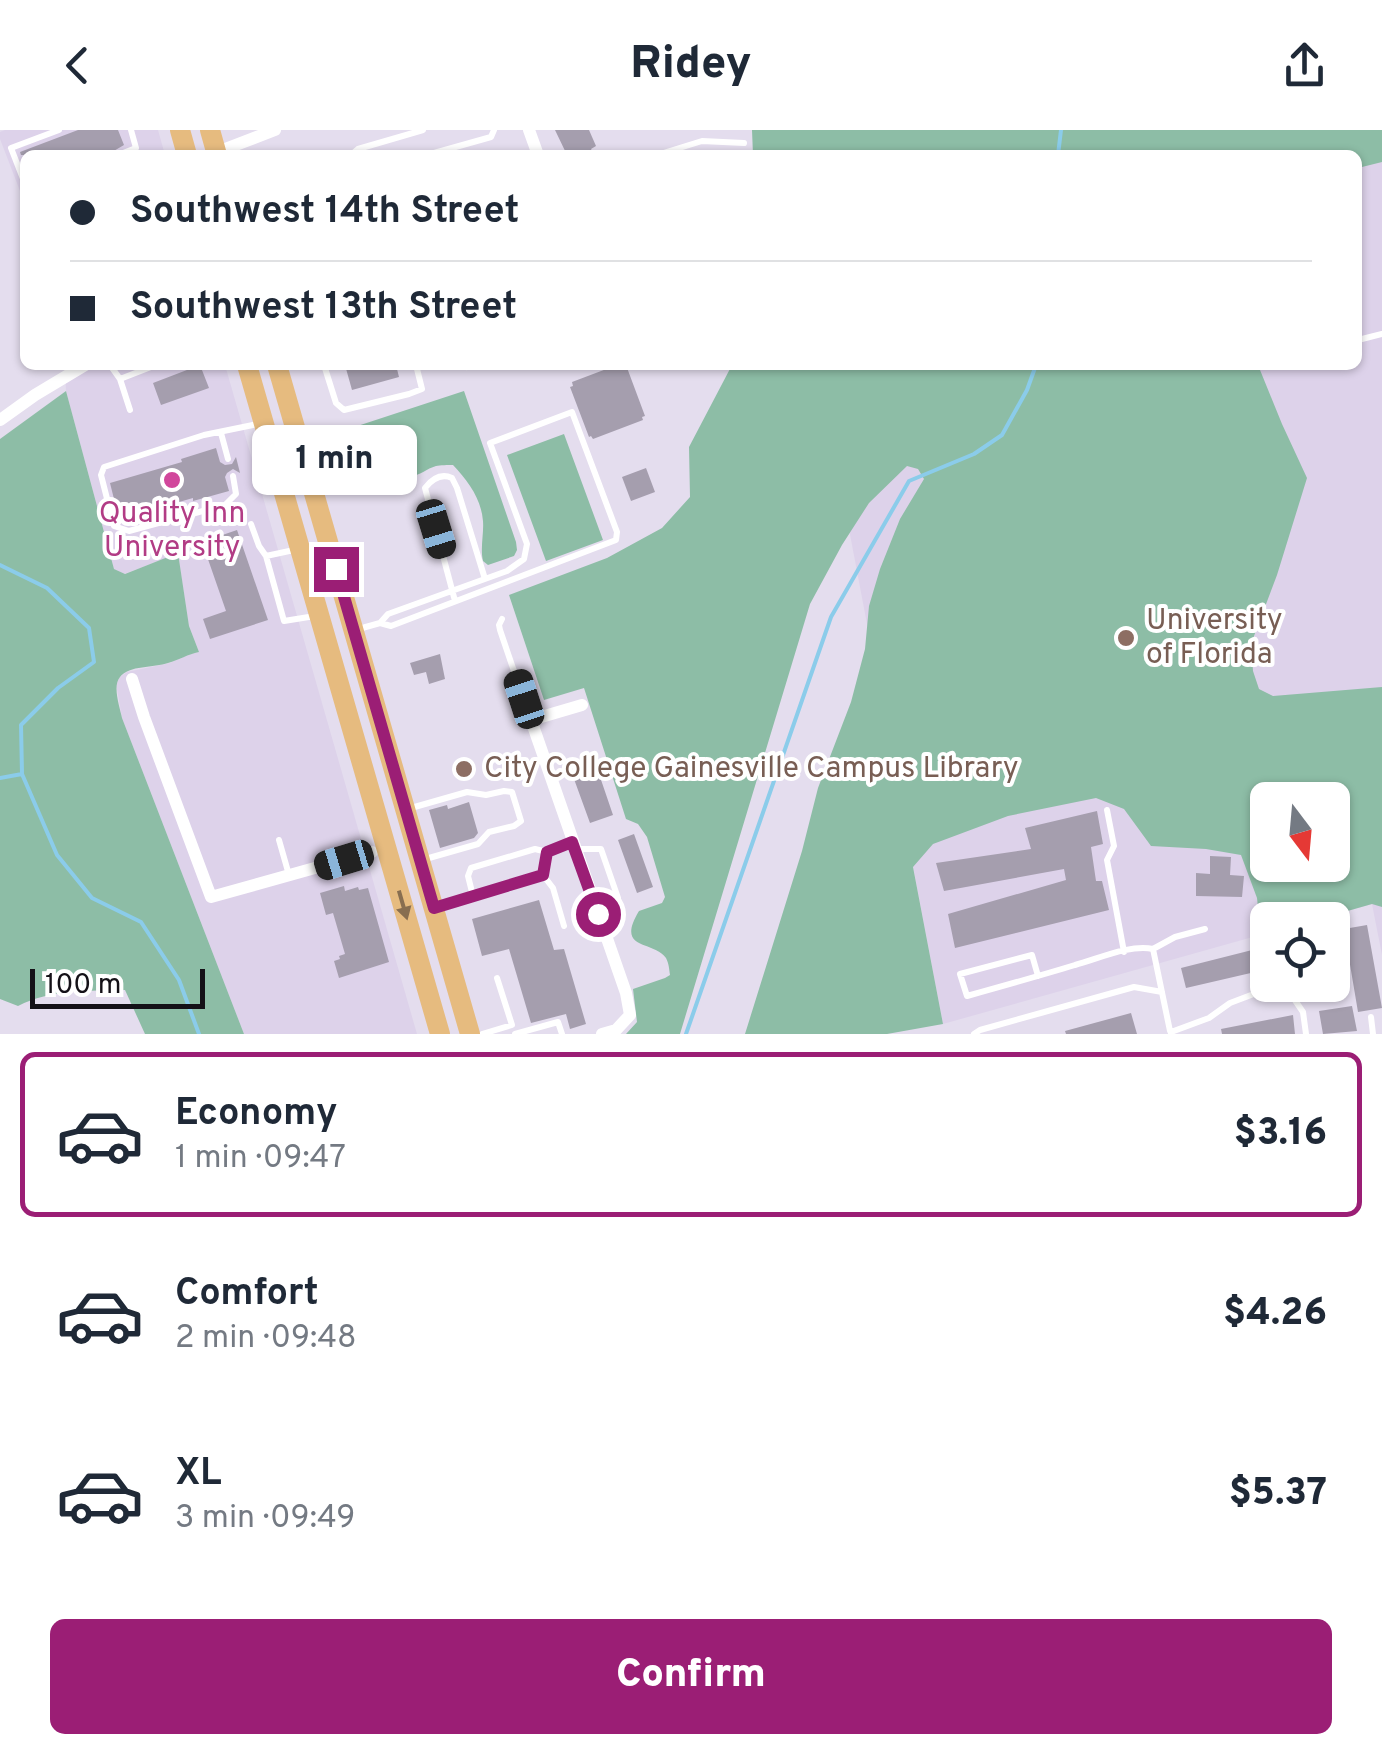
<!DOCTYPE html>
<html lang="en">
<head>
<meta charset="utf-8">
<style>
	:root { --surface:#fff; --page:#f2f2f3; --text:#1f2937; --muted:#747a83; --line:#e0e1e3; --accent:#9b1e75 }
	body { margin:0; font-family:Overpass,sans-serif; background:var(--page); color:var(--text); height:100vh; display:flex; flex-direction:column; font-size:38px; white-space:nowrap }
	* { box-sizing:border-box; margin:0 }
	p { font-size:32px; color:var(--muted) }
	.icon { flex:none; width:55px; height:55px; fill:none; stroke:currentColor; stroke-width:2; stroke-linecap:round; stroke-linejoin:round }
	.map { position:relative; height:904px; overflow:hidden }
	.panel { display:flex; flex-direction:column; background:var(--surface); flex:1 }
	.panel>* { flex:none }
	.top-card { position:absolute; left:20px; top:20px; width:1342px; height:220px; border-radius:15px; box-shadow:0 2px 8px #0004; display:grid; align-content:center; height:220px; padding:0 50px; background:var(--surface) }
	.needle { width:65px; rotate:164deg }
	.tools { position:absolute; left:1250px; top:652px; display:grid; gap:20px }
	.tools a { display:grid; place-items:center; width:100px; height:100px; border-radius:15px; background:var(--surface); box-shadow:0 2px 8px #0004; font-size:50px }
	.scale { position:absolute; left:30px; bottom:25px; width:175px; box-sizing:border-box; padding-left:10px; border:5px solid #141117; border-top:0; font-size:28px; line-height:35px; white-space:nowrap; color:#141117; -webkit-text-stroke:8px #fff; paint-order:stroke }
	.end { position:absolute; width:45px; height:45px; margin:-22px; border:12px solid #9b1e75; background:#fff; box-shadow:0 0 0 5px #fff }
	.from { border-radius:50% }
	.bubble { position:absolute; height:70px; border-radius:15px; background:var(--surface); box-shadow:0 2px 8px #0004; font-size:32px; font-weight:800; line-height:70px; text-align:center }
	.car { position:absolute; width:30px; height:60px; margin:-30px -15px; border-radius:12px; box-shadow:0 0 8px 2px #0007; background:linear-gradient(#222 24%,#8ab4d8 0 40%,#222 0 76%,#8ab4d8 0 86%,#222 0) }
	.top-card b { display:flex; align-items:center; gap:35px; height:95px; font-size:38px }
	.top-card b+b { border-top:2px solid var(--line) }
	.top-card i { width:25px; height:25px; background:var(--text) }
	ul { padding:18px 0 0; list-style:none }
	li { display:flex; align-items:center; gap:30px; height:165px; margin:0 20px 15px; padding:0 30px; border:5px solid transparent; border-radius:15px }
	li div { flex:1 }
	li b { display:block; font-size:38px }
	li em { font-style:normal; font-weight:800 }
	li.selected { border-color:var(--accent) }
	li>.icon { width:90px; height:90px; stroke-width:1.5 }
	.button { display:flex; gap:20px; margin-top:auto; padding:20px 50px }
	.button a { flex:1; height:115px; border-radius:15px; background:var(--accent); color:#fff; font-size:40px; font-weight:800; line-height:115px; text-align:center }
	header { display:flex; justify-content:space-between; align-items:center; height:130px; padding:0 50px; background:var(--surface); font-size:45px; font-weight:800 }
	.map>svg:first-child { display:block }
	.built { fill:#ddd2ea; fill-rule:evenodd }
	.green { fill:#8dbda6; fill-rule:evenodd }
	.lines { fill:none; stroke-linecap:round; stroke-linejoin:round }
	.stream { stroke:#8bccea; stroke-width:4 }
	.building { fill:#a59eae }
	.lane { stroke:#fff; stroke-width:6 }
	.street { stroke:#fff; stroke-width:12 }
	.primary { stroke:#e6bb7f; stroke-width:20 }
	.oneway { fill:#886e50 }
	.route { stroke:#9b1e75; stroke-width:12 }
	.hotel-dot { fill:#d1479c; stroke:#fff; stroke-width:4 }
	.education-dot { fill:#8d6e63; stroke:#fff; stroke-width:4 }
	.labels { text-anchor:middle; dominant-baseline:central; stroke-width:8; stroke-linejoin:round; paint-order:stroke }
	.hotel-label { font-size:30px; fill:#b23c85; stroke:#fff }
	.education-label { font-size:30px; fill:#785e54; stroke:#fff; text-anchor:start }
</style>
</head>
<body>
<header><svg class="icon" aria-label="back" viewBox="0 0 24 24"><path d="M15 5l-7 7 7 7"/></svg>Ridey<svg class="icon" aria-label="share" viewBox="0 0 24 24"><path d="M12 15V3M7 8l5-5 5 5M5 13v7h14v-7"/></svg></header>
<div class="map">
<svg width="1382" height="904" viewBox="0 0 1382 904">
	<rect width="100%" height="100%" fill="#e4ddee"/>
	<path class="built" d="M5,0H158L165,25H25V74L0,9V2Z
		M1382,0V825L1372,774L1316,790H1268L1267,803L943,894L837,336L788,235H1358V25H757ZM1268,670H1332V735H1268Z
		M65,235H225L417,904H244L122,588L116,553L120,547L127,542L170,533L186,525L199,522L189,496L178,424L124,444L114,439L66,261Z"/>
	<path class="green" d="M752,0H1382V32L1358,38V25H753Z
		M732,235H1258L1282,294L1307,348L1277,445L1251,514L1253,541L1259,559L1273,566L1382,557V777L1372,774L1316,790H1268L1267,803L1261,805L1257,768L1241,725L1206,719L1151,716L1124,679L1096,668L1008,686L933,714L913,737L943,894L887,904H745L802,721L818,658L851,572L865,519L869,476L880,439L900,389L924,349L918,339L907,336L869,373L842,415L810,474L680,904H626L637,892L633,859L665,848L670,845C669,838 669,834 666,828C653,810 615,821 639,781L662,773L665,767L647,707L638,694L626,689L584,558L544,570L509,465L607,428L662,398L690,367L689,317ZM1268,670H1332V735H1268Z
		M66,261L114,439L125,444L178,423L189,496L199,522C188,524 179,530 168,533C154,538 129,535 120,547C112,556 120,578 122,588L244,904H145L125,860C89,861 51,859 18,876L0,869V309Z
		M464,261L516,412L517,420L514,426L488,435L483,431C480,418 484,404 483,391C481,368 468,351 453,335C448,335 440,335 436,336C425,339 417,349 405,345C384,338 381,311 349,316L345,323L340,325L328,318L327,306Z
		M564,304L603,410L546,431L507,325Z"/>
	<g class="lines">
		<path class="stream" d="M1058,25L1061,0
			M0,435L47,458L89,498L94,532L58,558L21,595L22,644L57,725L92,768L141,792L179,850L199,904
			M0,648L22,644
			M686,904L831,487L909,351L974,324L1002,305L1027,260L1036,235"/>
	</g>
	<path class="building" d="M78,0H118L124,15L112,22L101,25H21L20,22Z
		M555,0H589L596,16L591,19L594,25H567Z
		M200,235L209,258L161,275L153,253Z
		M345,235H396L399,247L352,260Z
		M617,235H626L645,286L642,287L643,290L593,309L591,306L589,307L570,257L573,256L572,252Z
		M352,317L376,328L366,347L353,341L355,337L345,332Z
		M216,318L220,332L225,335L232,334L236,327L240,343L233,339L227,343L225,347L229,361L193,371V368L119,389L110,353L182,332L181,329Z
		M646,338L655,362L631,371L622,347Z
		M237,400L268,490L210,509L203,489L226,481L202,412Z
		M440,524L445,549L429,554L426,542L414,545L410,533Z
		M598,641L613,685L590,693L574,649Z
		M469,672L478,703L474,708L440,718L429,680L447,675L448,679Z
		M1097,681L1103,714L1091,717L1096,751H1102L1109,780L955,818L948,784L1066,750L1064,739L944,761L936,733L1031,719L1025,698Z
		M634,704L653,757L637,763L618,710Z
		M1210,726L1231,727L1230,745L1244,746L1242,767L1196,766V743L1210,744Z
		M344,756L345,761L358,757L359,760L368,758L389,832L339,848L334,831L340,829L339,826L345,824L333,783L326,785L320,763Z
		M539,770L554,820L564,819L586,894L570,899L566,884L531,893L509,819L482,826L472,789Z
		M1367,795L1382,878L1358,882L1344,799Z
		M1268,816V839L1186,858L1181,838Z
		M1352,876L1357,901L1323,904L1319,881Z
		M1131,883L1137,904H1066L1065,901Z
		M1293,885L1295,904H1222L1221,899Z"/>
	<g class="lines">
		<path class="lane" d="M118,25L136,18L131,0
			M351,25L358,19L423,0
			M427,25L491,7L494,0
			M657,25L702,11L744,13
			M25,54L11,18L59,0
			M1358,210L1382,204
			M110,235L120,249
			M324,235L336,273L344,280L409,264L422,259L416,235
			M466,235L467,237
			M130,280L120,249L156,235
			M221,303L228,329
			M233,346L236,364L225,375L129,401L114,396L101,345L104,337L204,305L258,294
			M251,394L259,416L266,426L294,420
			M266,426L284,491L315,486
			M455,471L425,358C432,349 441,343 452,348L457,358L485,449
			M502,489L499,495L500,500L530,588
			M355,500L380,493L391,496L616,410L617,402L572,282L490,313L527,414L524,429L507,441L388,484L380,493
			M411,678L467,662L486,665L504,661L512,662L521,691L514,696L489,702L478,714L422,730
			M1107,680L1114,716L1107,730L1124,822
			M279,710L289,745
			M578,719H601L618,768L611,778L599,783
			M543,745L553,758L564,796
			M473,766L468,746L471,738L535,719L547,722
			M439,776L543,745L547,722L572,712
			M1153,819L1170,901
			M1038,846L1032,825L960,844L967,866C1003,856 1039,846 1075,835C1098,829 1130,814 1153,819L1175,807L1205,799
			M1371,887L1373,904
			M482,904L512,895L497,848
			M515,904L558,892L562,904
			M974,904L980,900L1134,857L1162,862
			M1171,904V902L1209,888L1230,873L1259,862L1274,861L1292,866L1303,882L1306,904"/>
		<path class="street" d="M529,0L538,25
			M212,24L275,0
			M0,290L35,265L85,235
			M132,549L144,587L211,767L372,722
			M582,575L531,590L626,863L630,885L616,900L602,904"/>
		<path class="primary" d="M180,0L187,25
			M210,0L217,25
			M247,235L440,904
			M277,235L470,904"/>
	</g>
	<defs><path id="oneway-solid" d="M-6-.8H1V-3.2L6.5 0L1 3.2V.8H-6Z" transform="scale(2.5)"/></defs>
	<use class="oneway" href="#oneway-solid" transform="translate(403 775) rotate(74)"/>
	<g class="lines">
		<path class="route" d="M336,439L434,778L543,745L547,722L572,712L598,784"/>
	</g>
	<circle class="hotel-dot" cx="172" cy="350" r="10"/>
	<g class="education-dot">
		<circle cx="1126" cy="508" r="10"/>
		<circle cx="464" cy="639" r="10"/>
	</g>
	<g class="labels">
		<g class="hotel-label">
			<text x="172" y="384">Quality Inn<tspan x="172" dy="34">University</tspan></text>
		</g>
		<g class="education-label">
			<text x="1146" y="491">University<tspan x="1146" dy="34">of Florida</tspan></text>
			<text x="484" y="639">City College Gainesville Campus Library</text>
		</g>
	</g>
</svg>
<div class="tools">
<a><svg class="needle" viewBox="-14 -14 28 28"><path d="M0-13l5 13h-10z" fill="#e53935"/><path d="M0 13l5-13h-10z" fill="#747a83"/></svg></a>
<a><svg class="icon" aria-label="locate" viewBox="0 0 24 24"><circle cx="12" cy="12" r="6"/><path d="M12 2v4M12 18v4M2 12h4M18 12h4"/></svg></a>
</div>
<div class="scale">100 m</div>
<i class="end from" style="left:598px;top:784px"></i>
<i class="end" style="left:336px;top:439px"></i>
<div class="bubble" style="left:252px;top:295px;width:165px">1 min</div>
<i class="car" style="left:436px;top:399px;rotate:163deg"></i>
<i class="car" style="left:524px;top:569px;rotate:342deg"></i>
<i class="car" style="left:344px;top:730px;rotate:253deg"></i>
<div class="top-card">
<b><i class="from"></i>Southwest 14th Street</b>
<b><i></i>Southwest 13th Street</b>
</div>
</div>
<section class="panel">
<ul>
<li class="selected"><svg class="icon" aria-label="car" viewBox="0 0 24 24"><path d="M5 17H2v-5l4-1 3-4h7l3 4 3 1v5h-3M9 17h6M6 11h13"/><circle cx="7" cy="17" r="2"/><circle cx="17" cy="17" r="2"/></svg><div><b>Economy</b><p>1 min · 09:47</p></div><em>$3.16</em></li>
<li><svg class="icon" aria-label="car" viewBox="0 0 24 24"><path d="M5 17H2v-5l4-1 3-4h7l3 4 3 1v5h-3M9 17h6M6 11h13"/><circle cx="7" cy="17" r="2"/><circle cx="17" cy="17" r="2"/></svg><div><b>Comfort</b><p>2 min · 09:48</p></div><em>$4.26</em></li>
<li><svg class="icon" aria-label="car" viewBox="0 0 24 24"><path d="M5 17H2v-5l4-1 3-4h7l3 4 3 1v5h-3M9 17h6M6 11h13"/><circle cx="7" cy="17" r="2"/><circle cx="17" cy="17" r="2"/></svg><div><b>XL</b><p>3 min · 09:49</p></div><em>$5.37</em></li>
</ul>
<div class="button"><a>Confirm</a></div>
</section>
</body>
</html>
